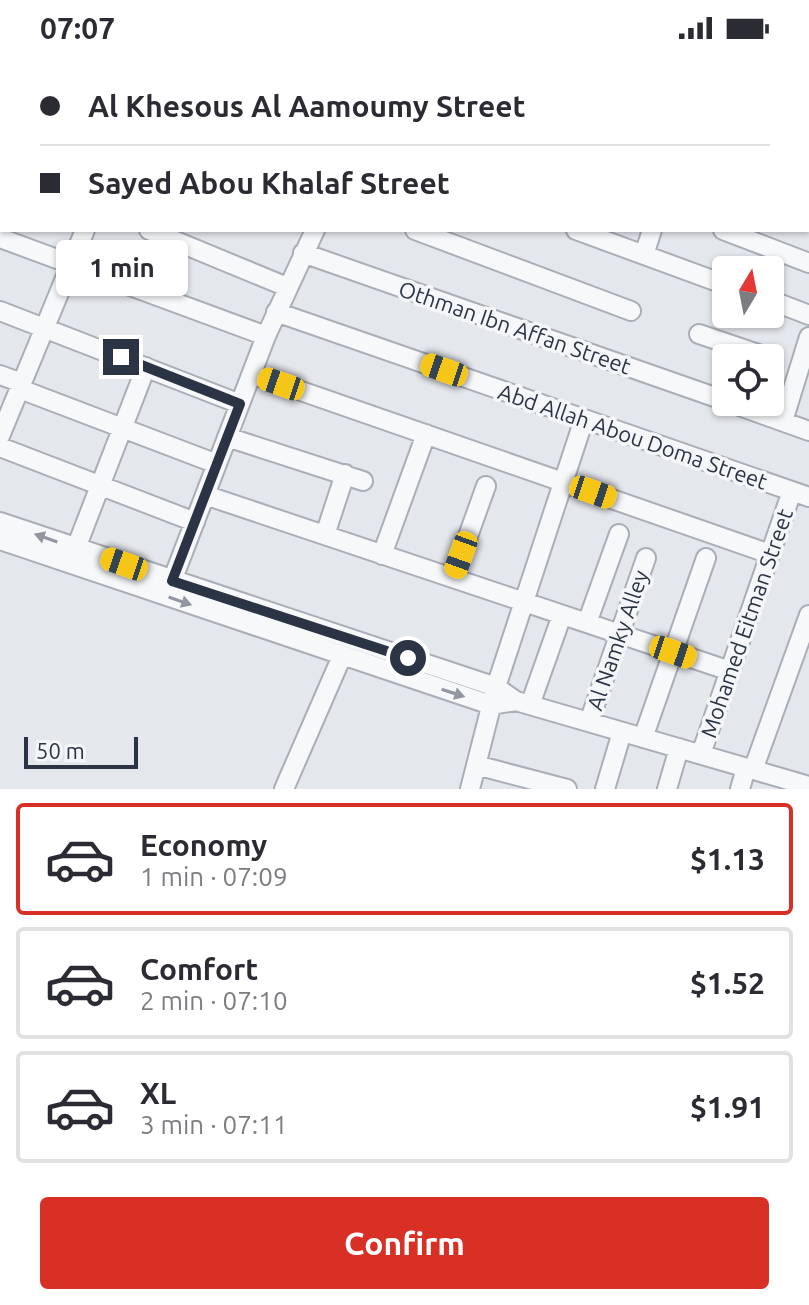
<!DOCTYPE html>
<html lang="en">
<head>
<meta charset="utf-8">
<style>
	:root { --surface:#fff; --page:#f7f7f7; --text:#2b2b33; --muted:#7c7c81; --line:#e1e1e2; --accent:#d93025 }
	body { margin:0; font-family:Ubuntu,sans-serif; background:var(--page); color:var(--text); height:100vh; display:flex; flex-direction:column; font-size:30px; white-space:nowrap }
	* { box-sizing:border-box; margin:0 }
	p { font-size:26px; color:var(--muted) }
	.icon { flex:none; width:44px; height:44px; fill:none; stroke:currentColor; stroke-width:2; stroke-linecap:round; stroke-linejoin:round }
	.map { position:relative; height:733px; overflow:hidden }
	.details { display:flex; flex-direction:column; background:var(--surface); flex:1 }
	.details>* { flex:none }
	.banner { position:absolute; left:0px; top:0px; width:810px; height:176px; box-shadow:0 2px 6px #0004; display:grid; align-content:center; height:176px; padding:0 40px; background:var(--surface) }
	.needle { width:52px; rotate:10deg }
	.controls { position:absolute; left:712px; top:200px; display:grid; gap:16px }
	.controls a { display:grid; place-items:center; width:72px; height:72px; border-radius:8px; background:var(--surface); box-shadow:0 2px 6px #0004; font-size:40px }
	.scale { position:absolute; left:24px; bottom:20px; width:114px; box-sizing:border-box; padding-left:8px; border:4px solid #2b3445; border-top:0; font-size:22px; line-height:28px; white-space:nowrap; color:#2b3445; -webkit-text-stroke:6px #f4f6f9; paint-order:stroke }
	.end { position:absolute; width:36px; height:36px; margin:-18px; border:10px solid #2b3445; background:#fff; box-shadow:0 0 0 4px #fff }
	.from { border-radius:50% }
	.bubble { position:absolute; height:56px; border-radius:8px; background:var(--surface); box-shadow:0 2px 6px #0004; font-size:26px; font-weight:700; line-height:56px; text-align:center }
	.car { position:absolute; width:24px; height:48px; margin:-24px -12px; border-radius:10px; box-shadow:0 0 6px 2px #0007; background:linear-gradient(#f5c518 24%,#345 0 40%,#f5c518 0 76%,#345 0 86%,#f5c518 0) }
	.banner b { display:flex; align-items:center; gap:28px; height:76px; font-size:30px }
	.banner b+b { border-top:2px solid var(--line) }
	.banner i { width:20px; height:20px; background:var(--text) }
	ul { padding:14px 0 0; list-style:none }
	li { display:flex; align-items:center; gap:24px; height:112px; margin:0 16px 12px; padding:0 24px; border:4px solid var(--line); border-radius:8px }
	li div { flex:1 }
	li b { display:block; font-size:30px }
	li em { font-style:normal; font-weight:700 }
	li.selected { border-color:var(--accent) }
	li>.icon { width:72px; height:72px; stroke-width:1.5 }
	.cta { display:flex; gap:16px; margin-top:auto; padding:16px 40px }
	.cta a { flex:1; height:92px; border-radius:8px; background:var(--accent); color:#fff; font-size:32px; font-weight:700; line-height:92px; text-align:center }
	.status { display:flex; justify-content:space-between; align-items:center; height:56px; padding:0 40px; background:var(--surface); direction:ltr }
	.status svg { height:22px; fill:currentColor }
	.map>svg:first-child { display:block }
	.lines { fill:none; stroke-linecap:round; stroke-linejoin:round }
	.minor-casing { stroke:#a9aeb7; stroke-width:22 }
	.minor { stroke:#f7f8fa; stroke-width:18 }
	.oneway { fill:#9196a0 }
	.route { stroke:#2b3445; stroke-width:10 }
	.labels { text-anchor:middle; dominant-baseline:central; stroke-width:7; stroke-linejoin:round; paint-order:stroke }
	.street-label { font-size:22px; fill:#2b3445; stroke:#f4f6f9 }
</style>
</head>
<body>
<div class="status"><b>07:07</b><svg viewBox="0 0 49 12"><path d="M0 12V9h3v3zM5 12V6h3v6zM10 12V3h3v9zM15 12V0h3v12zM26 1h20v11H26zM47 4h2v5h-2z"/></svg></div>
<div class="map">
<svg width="809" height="733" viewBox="0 0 809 733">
	<rect width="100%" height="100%" fill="#e4e7ec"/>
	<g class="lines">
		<g class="minor-casing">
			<path id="minor" d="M59,0L63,2
				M197,0L201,2
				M342,0L346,2
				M421,0L426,2
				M23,2L24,0
				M156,2L157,0
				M389,2L390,0
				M453,2L454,0
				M524,2L525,0
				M592,2V0
				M659,2L660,0
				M720,2L721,0
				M782,2L783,0
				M0,24L2,25
				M0,53L2,49
				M808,103L809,100
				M0,113L2,114
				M808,148H809
				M149,174L287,231
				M415,174L631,255
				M576,174L726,229
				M723,174L809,207
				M0,182L266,280
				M303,197L726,345
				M644,199L652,174
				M770,244L809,259
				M0,255L240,348
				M276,256L809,441
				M699,278L770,302
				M252,318L770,498
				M0,319L22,327
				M20,333L217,408
				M728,346L809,375
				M783,365L809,281
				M0,380L85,174
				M227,381L363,425
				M0,391L195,466
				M205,439L730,615
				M0,466L496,631L516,645L809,730
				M325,479L345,418
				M0,484L491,649L516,645
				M76,492L146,311
				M382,499L426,378
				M453,522L486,430
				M172,525L266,280L315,174
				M587,567L619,478
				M530,649L562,559
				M589,666L646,502
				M643,682L706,502
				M701,698L792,435
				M476,709L567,733
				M753,714L809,559
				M284,733L342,600
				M470,733L496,631L584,363
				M605,733L622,676
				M667,733L679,692
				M740,733L746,712"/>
		</g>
		<use href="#minor" class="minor"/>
	</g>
	<defs><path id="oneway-solid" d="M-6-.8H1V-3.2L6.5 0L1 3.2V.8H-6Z" transform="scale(2)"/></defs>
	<g class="oneway">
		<use href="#oneway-solid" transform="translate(46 482) rotate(-161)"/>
		<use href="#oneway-solid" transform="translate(180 545) rotate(19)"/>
		<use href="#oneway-solid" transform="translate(453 637) rotate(18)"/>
	</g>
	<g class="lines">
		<path class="route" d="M121,301L240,348L172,525L408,602"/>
	</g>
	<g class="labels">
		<g class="street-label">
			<text transform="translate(515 271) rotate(19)">Othman Ibn Affan Street</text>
			<text transform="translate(633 380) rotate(19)">Abd Allah Abou Doma Street</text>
			<text transform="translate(746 567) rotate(-71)">Mohamed Eitman Street</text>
			<text transform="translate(617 584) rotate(-71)">Al Namky Alley</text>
		</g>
	</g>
</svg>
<div class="controls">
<a><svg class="needle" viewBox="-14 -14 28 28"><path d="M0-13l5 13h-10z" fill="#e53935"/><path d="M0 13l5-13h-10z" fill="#7c7c81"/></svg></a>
<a><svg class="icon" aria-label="locate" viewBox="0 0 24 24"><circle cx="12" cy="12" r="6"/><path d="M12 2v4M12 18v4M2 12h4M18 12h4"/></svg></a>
</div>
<div class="scale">50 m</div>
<i class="end from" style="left:408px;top:602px"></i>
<i class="end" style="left:121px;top:301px"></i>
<div class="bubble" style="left:56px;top:184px;width:132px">1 min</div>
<i class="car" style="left:444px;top:314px;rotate:289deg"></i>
<i class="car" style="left:281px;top:328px;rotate:289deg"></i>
<i class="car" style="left:593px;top:436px;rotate:109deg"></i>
<i class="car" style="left:461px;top:499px;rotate:200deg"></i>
<i class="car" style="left:124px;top:508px;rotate:289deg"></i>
<i class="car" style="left:673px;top:596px;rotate:109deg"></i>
<div class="banner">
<b><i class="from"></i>Al Khesous Al Aamoumy Street</b>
<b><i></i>Sayed Abou Khalaf Street</b>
</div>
</div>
<section class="details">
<ul>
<li class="selected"><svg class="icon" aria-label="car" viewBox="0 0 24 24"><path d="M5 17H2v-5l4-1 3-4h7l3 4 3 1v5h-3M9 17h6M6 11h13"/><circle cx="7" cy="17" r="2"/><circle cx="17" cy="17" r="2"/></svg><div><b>Economy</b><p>1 min · 07:09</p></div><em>$1.13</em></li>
<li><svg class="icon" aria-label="car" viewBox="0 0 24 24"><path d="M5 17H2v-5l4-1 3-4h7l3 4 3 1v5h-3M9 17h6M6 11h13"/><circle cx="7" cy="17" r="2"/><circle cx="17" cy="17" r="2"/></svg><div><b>Comfort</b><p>2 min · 07:10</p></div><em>$1.52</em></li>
<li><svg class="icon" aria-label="car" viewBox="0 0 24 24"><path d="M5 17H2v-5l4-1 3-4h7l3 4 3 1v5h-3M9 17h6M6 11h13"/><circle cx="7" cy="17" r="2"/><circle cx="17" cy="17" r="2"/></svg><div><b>XL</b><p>3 min · 07:11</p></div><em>$1.91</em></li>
</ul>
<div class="cta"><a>Confirm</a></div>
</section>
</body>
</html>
